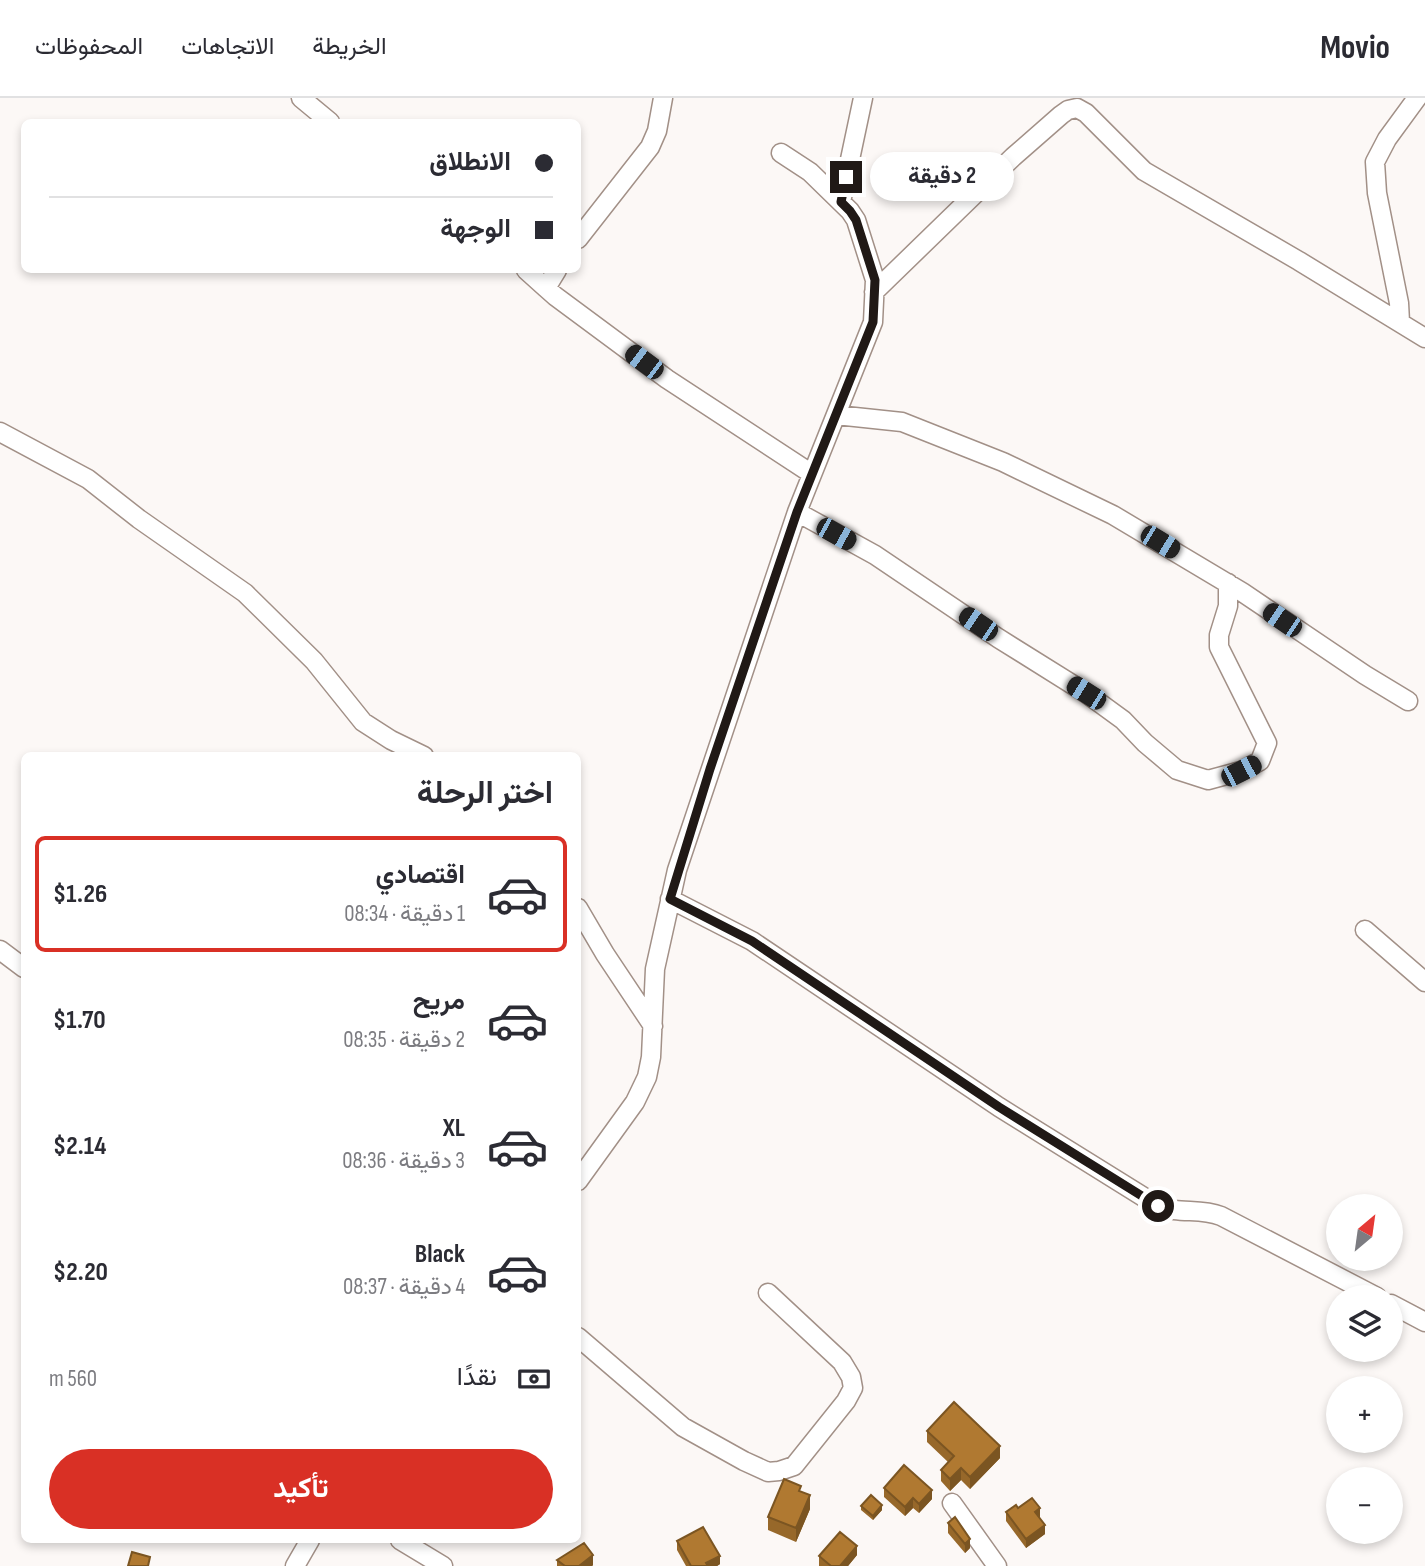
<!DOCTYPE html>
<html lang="ar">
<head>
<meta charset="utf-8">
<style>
	:root { --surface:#fff; --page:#f2f2f3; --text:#2b2b33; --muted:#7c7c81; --line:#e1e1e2; --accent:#d93025 }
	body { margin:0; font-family:"Sofia Sans Condensed",Vazirmatn,sans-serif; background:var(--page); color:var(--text); direction:rtl; height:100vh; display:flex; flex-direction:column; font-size:26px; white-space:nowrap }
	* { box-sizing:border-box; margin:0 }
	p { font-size:23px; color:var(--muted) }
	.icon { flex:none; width:38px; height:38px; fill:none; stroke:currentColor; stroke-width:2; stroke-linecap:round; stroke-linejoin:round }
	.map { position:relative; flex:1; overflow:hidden; direction:ltr }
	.panel { position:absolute; left:21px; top:654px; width:560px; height:791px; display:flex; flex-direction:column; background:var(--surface); border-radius:10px; box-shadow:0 4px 10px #0003; direction:rtl }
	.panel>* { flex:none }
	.banner { position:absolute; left:21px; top:21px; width:560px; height:154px; border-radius:10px; box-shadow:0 4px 10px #0003; direction:rtl; display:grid; align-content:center; height:154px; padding:0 28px; background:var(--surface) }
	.needle { width:46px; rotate:29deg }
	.controls { position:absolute; left:1326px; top:1096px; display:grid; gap:14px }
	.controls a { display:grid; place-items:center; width:77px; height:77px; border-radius:50%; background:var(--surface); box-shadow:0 4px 10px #0003; font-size:35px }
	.end { position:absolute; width:32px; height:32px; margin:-16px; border:9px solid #201916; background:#fff; box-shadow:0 0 0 4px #fff }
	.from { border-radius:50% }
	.bubble { position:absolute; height:49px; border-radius:24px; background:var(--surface); box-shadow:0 4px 10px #0003; font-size:23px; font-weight:700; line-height:49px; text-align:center; direction:rtl }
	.car { position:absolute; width:21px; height:42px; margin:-21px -10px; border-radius:9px; box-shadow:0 0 5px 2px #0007; background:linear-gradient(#222 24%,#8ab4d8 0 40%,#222 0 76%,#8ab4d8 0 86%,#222 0) }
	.banner b { display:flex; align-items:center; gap:24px; height:66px; font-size:26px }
	.banner b+b { border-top:2px solid var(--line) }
	.banner i { width:18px; height:18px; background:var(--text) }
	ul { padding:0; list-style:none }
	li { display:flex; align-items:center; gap:21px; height:116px; margin:0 14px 10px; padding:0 14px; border:4px solid transparent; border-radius:10px }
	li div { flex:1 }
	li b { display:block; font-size:26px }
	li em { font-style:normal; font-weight:700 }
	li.current { border-color:var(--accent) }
	li>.icon { width:63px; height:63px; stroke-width:1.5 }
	h2 { padding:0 28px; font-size:32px; line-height:84px }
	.pay { display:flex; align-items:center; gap:18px; height:77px; padding:0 28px; font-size:26px }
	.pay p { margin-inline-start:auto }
	.button { display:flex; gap:14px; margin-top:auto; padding:14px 28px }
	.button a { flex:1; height:80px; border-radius:42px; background:var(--accent); color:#fff; font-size:28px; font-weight:700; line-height:80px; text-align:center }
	header { display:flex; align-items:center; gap:42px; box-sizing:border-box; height:98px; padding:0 35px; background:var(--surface); border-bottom:2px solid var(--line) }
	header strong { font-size:33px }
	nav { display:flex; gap:38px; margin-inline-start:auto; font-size:24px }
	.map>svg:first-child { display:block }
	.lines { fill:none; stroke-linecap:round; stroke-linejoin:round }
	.minor-casing { stroke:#a29087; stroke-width:21 }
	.minor { stroke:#fff; stroke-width:18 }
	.wall { fill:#97682a }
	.shaded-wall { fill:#7b5522 }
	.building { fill:#b07931; stroke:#7b5522; stroke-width:2 }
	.route { stroke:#201916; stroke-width:9 }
</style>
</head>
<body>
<header>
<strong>Movio</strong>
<nav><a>الخريطة</a><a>الاتجاهات</a><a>المحفوظات</a></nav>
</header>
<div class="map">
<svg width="1425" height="1468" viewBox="0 0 1425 1468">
	<rect width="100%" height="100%" fill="#fcf8f6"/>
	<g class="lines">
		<g class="minor-casing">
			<path id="minor" d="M301,0L330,24
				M841,104L863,0
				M578,141L650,49L657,33L663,0
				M526,172L546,190
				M557,172L546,190L555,198L667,281L812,376
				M874,194L1013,59L1061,17L1068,12L1077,10L1086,15L1144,73L1299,163L1425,240
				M1400,224L1399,205L1377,95L1375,64L1387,41L1417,0
				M836,317L902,324L1003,364L1113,417L1242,494L1365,577L1408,603
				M0,334L88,381L139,421L245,495L314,563L363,624L391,642L424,658
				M797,414L875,457L998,540L1086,595L1123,622L1145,645L1177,672L1208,682L1241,673L1260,663L1267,645L1219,549V537L1228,508V485
				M670,801L752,843L999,1009L1142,1098C1152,1104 1162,1111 1174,1112C1191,1114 1205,1112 1221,1118L1377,1199
				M578,810L605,856L653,928
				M1365,832L1425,884
				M0,852L24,870
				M578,1083L635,1004L647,979L651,959L655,871L677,772L797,414L873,224L875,182L856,122L850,113L810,74L781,55
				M1391,1206L1425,1224
				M578,1239L683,1329L744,1363L768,1374L779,1373L794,1368L846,1303L853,1290L851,1279L842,1264L768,1195
				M952,1405L997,1468
				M400,1442L443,1468
				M295,1468L310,1442"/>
		</g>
		<use href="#minor" class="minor"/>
	</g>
	<path class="wall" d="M927,1333L1000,1360L970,1391L961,1382L950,1393L941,1383V1372L948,1364L927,1344Z
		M884,1390L932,1401L919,1415L913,1410L905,1418L884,1399Z
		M801,1394L810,1411L796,1444L768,1432V1419Z
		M861,1408L882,1412L873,1422L861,1412Z
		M1018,1410L1039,1420L1045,1436L1026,1450L1006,1423V1414Z
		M948,1425L970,1450L965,1455L948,1435Z
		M677,1443L720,1466L717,1468H686L677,1452Z
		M857,1457L848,1468H819V1458Z
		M557,1462L593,1467L592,1468H557Z"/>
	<path class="shaded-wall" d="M1000,1348V1360L970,1391V1379Z
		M961,1370V1382L950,1393V1381Z
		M932,1392V1401L919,1415V1406Z
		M810,1397V1411L796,1444V1430Z
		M913,1400V1410L905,1418V1409Z
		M882,1407V1412L873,1422V1418Z
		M1040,1410V1420L1035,1414Z
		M1045,1427V1436L1026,1450V1441Z
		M970,1441V1450L965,1455V1446Z
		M857,1448V1457L848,1468H840Z
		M593,1457V1467L592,1468H579Z
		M720,1458V1466L717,1468H706V1465Z"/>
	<path class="building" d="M954,1304L1000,1348L970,1379L961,1370L950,1381L941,1372L954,1358L927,1333Z
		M904,1367L932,1392L919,1406L913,1400L905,1409L884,1390Z
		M784,1381L801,1388L799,1393L810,1397L796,1430L768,1419Z
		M871,1397L882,1407L873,1418L861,1408Z
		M1032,1400L1040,1410L1035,1414L1045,1427L1026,1441L1006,1414L1016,1407L1018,1410Z
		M955,1419L970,1441L965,1446L948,1425Z
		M703,1429L720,1458L706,1465L708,1468H691L677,1443Z
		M840,1434L857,1448L840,1468H831L819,1458Z
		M584,1445L593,1457L579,1468H565L557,1462Z
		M132,1454L150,1459L148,1468H128Z"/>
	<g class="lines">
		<path class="route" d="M846,79L841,104L850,113L856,122L875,182L873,224L797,414L710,671L670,801L752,843L999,1009L1158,1108"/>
	</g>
</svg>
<div class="controls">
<a><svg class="needle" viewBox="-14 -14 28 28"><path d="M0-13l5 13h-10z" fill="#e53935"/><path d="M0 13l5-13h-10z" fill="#7c7c81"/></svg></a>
<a><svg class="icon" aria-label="layers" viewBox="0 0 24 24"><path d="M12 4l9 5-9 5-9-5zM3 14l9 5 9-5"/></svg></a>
<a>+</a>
<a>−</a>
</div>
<i class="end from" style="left:1158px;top:1108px"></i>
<i class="end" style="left:846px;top:79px"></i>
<div class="bubble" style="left:870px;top:54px;width:144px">2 دقيقة</div>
<i class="car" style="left:644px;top:264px;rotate:307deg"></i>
<i class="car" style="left:836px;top:436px;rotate:119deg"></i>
<i class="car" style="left:1160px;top:444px;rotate:121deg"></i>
<i class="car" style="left:1282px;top:522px;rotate:304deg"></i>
<i class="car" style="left:978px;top:526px;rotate:304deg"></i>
<i class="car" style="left:1086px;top:595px;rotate:302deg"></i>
<i class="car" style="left:1241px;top:673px;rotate:63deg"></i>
<div class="banner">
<b><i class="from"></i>الانطلاق</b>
<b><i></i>الوجهة</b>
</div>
<section class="panel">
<h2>اختر الرحلة</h2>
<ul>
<li class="current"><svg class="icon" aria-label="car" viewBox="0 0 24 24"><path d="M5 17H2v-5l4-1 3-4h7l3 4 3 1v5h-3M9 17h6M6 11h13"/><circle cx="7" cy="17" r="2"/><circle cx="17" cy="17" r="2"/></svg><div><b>اقتصادي</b><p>1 دقيقة · 08:34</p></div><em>$1.26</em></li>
<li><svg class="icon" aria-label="car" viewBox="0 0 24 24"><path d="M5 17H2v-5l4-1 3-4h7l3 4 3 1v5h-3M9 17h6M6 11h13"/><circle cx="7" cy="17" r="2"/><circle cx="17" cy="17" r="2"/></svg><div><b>مريح</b><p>2 دقيقة · 08:35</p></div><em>$1.70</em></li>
<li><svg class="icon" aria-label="car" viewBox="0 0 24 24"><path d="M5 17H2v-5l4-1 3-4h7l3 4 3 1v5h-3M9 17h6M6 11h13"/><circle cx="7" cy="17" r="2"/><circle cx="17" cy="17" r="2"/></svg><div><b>XL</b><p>3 دقيقة · 08:36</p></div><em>$2.14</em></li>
<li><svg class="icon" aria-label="car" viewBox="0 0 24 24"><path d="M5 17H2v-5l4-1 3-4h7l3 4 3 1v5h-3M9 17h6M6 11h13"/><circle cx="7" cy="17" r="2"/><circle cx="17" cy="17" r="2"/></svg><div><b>Black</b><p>4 دقيقة · 08:37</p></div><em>$2.20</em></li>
</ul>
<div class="pay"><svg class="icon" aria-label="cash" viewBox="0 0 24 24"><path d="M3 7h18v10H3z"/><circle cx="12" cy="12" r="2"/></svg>نقدًا<p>560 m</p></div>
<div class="button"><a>تأكيد</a></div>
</section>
</div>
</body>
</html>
